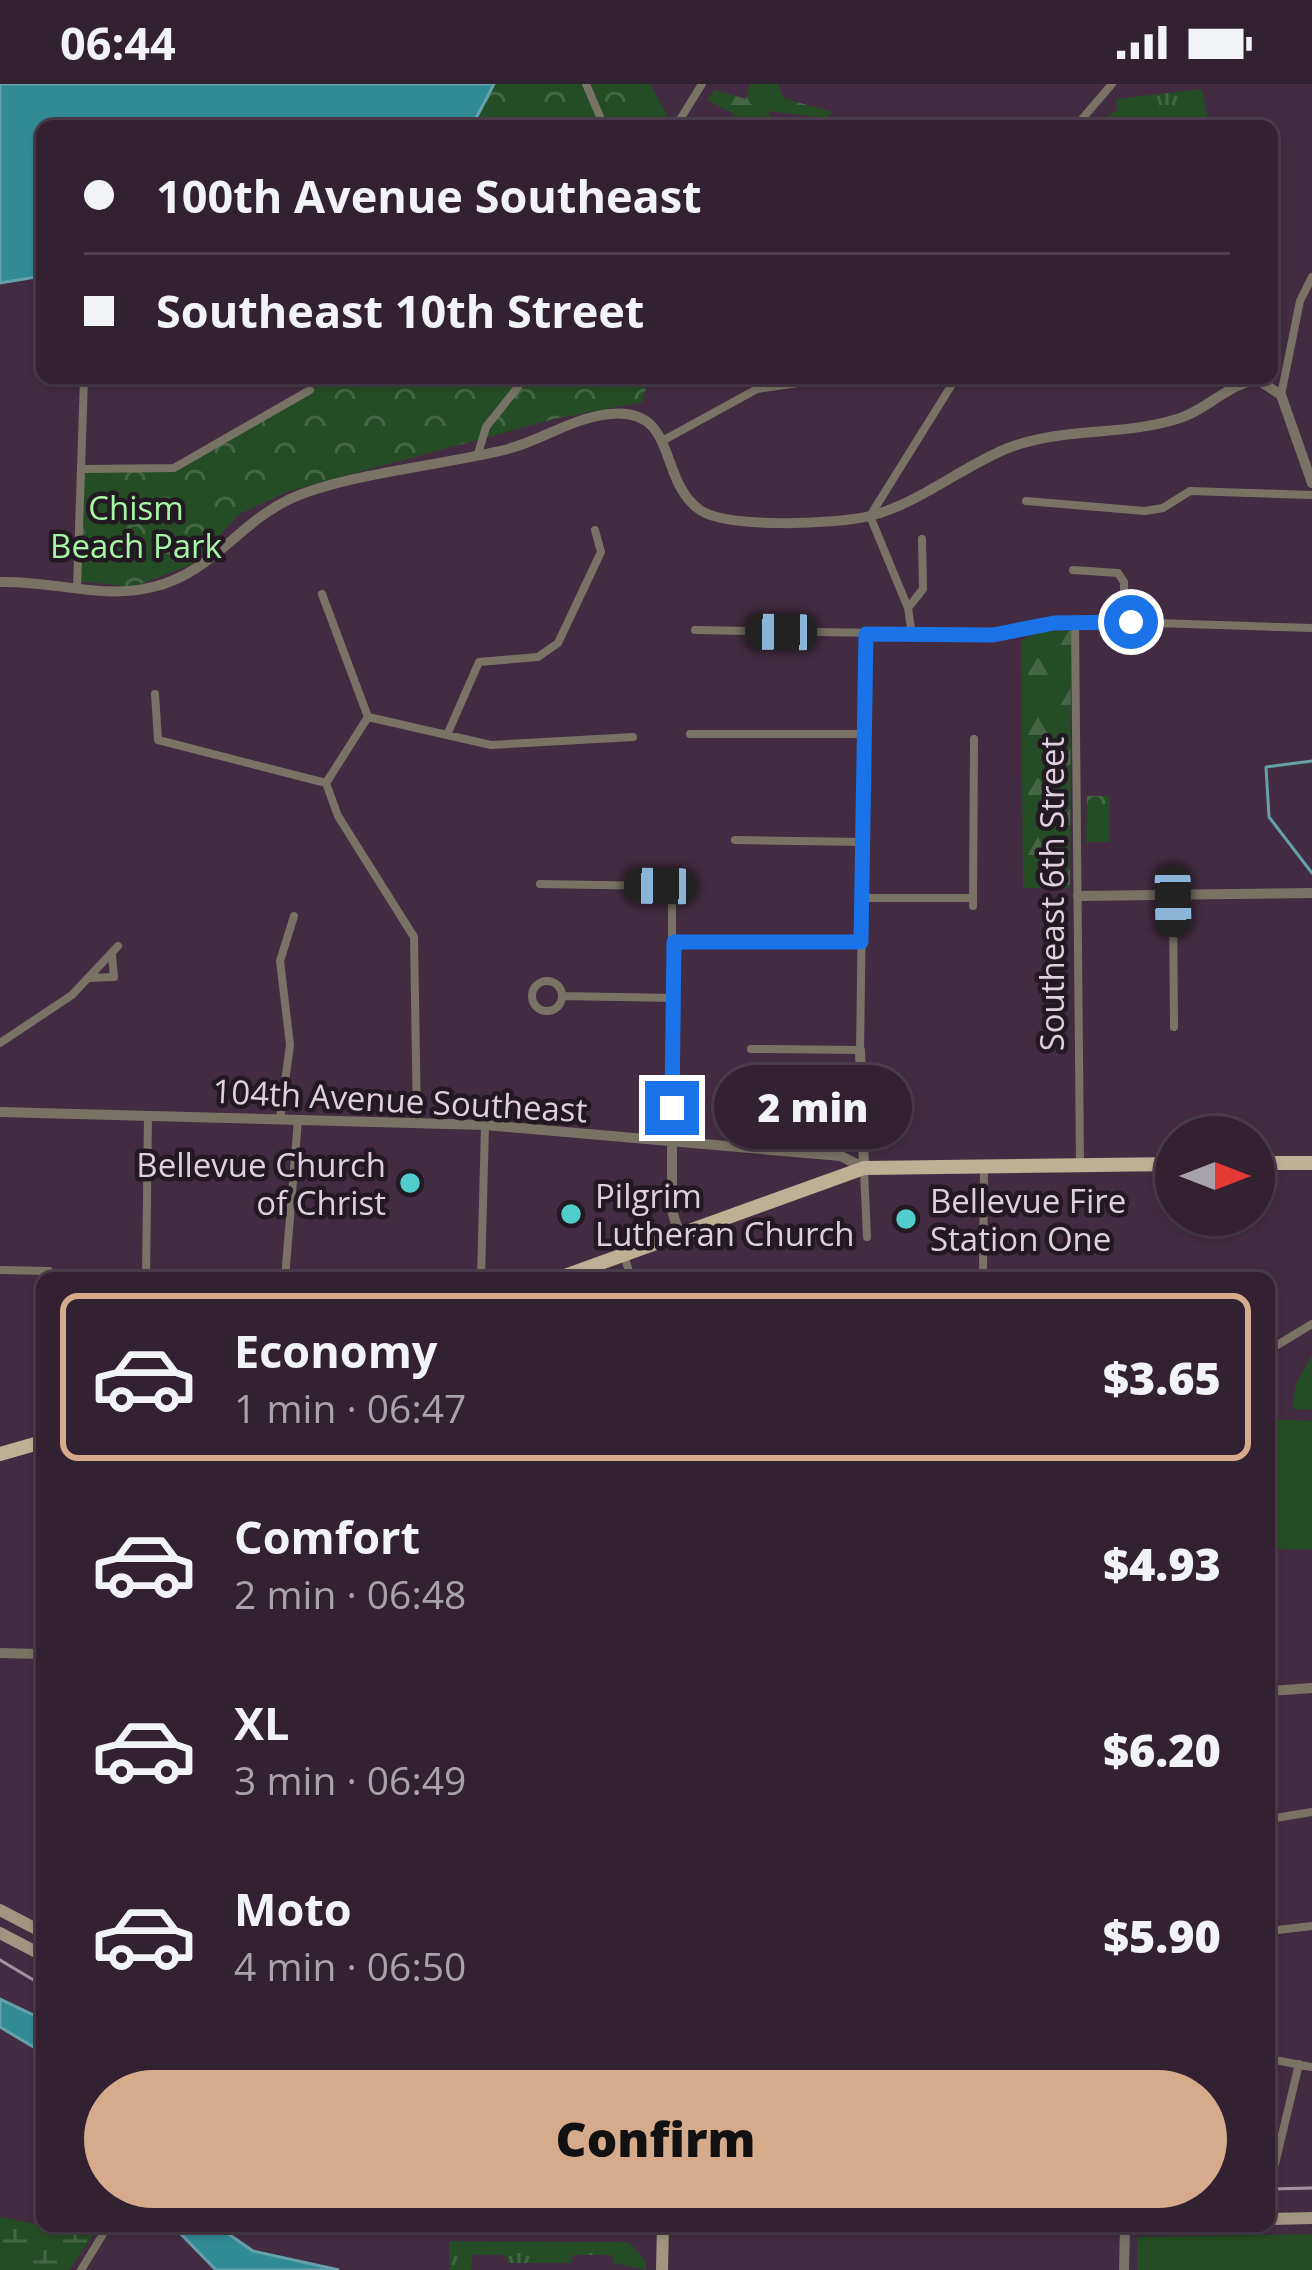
<!DOCTYPE html>
<html lang="en">
<head>
<meta charset="utf-8">
<style>
	:root { --surface:#322131; --page:#3d2e3d; --text:#f1f3f6; --muted:#a8a3ab; --line:#4d3e4d; --accent:#d6ab8b }
	body { margin:0; font-family:"Open Sans",sans-serif; background:var(--page); color:var(--text); height:100vh; display:flex; flex-direction:column; font-size:45px; white-space:nowrap }
	* { box-sizing:border-box; margin:0 }
	p { font-size:39px; color:var(--muted) }
	.icon { flex:none; width:66px; height:66px; fill:none; stroke:currentColor; stroke-width:2; stroke-linecap:round; stroke-linejoin:round }
	.map { position:relative; flex:1; overflow:hidden }
	.details { position:absolute; left:36px; top:1188px; width:1239px; height:960px; display:flex; flex-direction:column; background:var(--surface); border-radius:18px; box-shadow:0 3px 9px #0004,0 0 0 3px var(--line) }
	.details>* { flex:none }
	.hud { position:absolute; left:36px; top:36px; width:1242px; height:264px; border-radius:18px; box-shadow:0 3px 9px #0004,0 0 0 3px var(--line); display:grid; align-content:center; height:264px; padding:0 48px; background:var(--surface) }
	.needle { width:78px; rotate:90deg }
	.buttons { position:absolute; left:1155px; top:1032px; display:grid; gap:24px }
	.buttons a { display:grid; place-items:center; width:120px; height:120px; border-radius:50%; background:var(--surface); box-shadow:0 3px 9px #0004,0 0 0 3px var(--line); font-size:60px }
	.end { position:absolute; width:54px; height:54px; margin:-27px; border:15px solid #1a73e8; background:#fff; box-shadow:0 0 0 6px #fff }
	.from { border-radius:50% }
	.bubble { position:absolute; height:84px; border-radius:42px; background:var(--surface); box-shadow:0 3px 9px #0004,0 0 0 3px var(--line); font-size:39px; font-weight:800; line-height:84px; text-align:center }
	.car { position:absolute; width:36px; height:72px; margin:-36px -18px; border-radius:15px; box-shadow:0 0 9px 3px #0007; background:linear-gradient(#222 24%,#8ab4d8 0 40%,#222 0 76%,#8ab4d8 0 86%,#222 0) }
	.hud b { display:flex; align-items:center; gap:42px; height:114px; font-size:45px }
	.hud b+b { border-top:3px solid var(--line) }
	.hud i { width:30px; height:30px; background:var(--text) }
	ul { padding:21px 0 0; list-style:none }
	li { display:flex; align-items:center; gap:36px; height:168px; margin:0 24px 18px; padding:0 24px; border:6px solid transparent; border-radius:18px }
	li div { flex:1 }
	li b { display:block; font-size:45px }
	li em { font-style:normal; font-weight:800 }
	li.current { border-color:var(--accent) }
	li>.icon { width:108px; height:108px; stroke-width:1.5 }
	.action { display:flex; gap:24px; margin-top:auto; padding:24px 48px }
	.action a { flex:1; height:138px; border-radius:72px; background:var(--accent); color:#111; font-size:48px; font-weight:800; line-height:138px; text-align:center }
	.status { display:flex; justify-content:space-between; align-items:center; height:84px; padding:0 60px; background:var(--surface); direction:ltr }
	.status svg { height:33px; fill:currentColor }
	.map>svg:first-child { display:block }
	.grass { fill:url(#grass-tufts) }
	.forest { fill:url(#forest-firs) }
	.wetland { fill:url(#wetland-marsh) }
	.park { fill:url(#park-crowns) }
	.pitch { fill:#254d25 }
	.water { fill:#318b95; stroke:#65a0ab; stroke-width:3 }
	.lines { fill:none; stroke-linecap:round; stroke-linejoin:round }
	.stream { stroke:#65a0ab; stroke-width:3 }
	.minor { stroke:#797366; stroke-width:8 }
	.tertiary { stroke:#797366; stroke-width:10 }
	.secondary { stroke:#9f9580; stroke-width:12 }
	.primary { stroke:#bdb094; stroke-width:14 }
	.tram { stroke:#a492a2; stroke-width:3 }
	.route { stroke:#1a73e8; stroke-width:15 }
	.poi-dot { fill:#52cdce; stroke:#231922; stroke-width:4.5 }
	.labels { text-anchor:middle; dominant-baseline:central; stroke-width:9; stroke-linejoin:round; paint-order:stroke }
	.park-label { font-size:33px; fill:#a6f7a5; stroke:#231922 }
	.street-label { font-size:33px; fill:#dfd0dd; stroke:#231922 }
	.poi-label { font-size:33px; fill:#dfd0dd; stroke:#231922; text-anchor:start }
</style>
</head>
<body>
<div class="status"><b>06:44</b><svg viewBox="0 0 49 12"><path d="M0 12V9h3v3zM5 12V6h3v6zM10 12V3h3v9zM15 12V0h3v12zM26 1h20v11H26zM47 4h2v5h-2z"/></svg></div>
<div class="map">
<svg width="1312" height="2186" viewBox="0 0 1312 2186">
	<defs>
		<pattern id="grass-tufts" width="24" height="20" patternUnits="userSpaceOnUse" patternTransform="scale(3)"><rect width="24" height="20" fill="#254d25"/><path d="M3 7l-1-3M5 7V3M7 7l1-3M15 17l-1-3M17 17v-4M19 17l1-3" fill="none" stroke="#464"/></pattern>
		<pattern id="forest-firs" width="22" height="20" patternUnits="userSpaceOnUse" patternTransform="scale(3)"><rect width="22" height="20" fill="#254d25"/><path d="M5 1l3.5 6h-7zM16 11l3.5 6h-7z" fill="#464"/></pattern>
		<pattern id="wetland-marsh" width="20" height="14" patternUnits="userSpaceOnUse" patternTransform="scale(3)"><rect width="20" height="14" fill="#254d25"/><path d="M1 5h8M5 5V1M11 12h8M15 12V8" fill="none" stroke="#464"/></pattern>
		<pattern id="park-crowns" width="20" height="18" patternUnits="userSpaceOnUse" patternTransform="scale(3)"><rect width="20" height="18" fill="#254d25"/><path d="M2 6a3 3 0 1 1 6 0M12 15a3 3 0 1 1 6 0" fill="none" stroke="#464"/></pattern>
	</defs>
	<rect width="100%" height="100%" fill="#432c41"/>
	<path class="grass" d="M1202,5L1208,35L1196,42H1093L1117,26L1116,15Z
		M449,2157L628,2158L646,2177V2186L613,2179L612,2171H572L571,2179H508L505,2171H472L471,2186H450Z"/>
	<path class="forest" d="M750,0H778L783,14L832,28L826,34L768,27L772,42H729L734,30L707,16L715,6L746,15Z
		M1039,547H1071L1070,804H1023L1021,557Z"/>
	<path class="wetland" d="M0,2133L93,2151L69,2186H0Z"/>
	<path class="park" d="M439,0H650L673,42H409Z
		M343,294H649L642,318L554,335L289,407L239,430L195,479L133,503L79,497L81,385L166,387L310,306Z
		M1087,712H1110V758H1086Z"/>
	<path class="pitch" d="M1312,1271V1326L1292,1325L1296,1300Z
		M1269,1335L1312,1337V1465H1272Z
		M1312,2150V2186H1137V2153Z"/>
	<path class="water" d="M0,0H494L472,42H42V192L0,199Z
		M0,1915L42,1935V1968L0,1943Z
		M173,2142H217L253,2167L339,2186H216Z"/>
	<g class="lines">
		<path class="stream" d="M1312,677L1266,683L1269,733L1312,789"/>
		<path class="minor" d="M586,0L604,42
			M676,42L702,0
			M1076,42L1112,0
			M1281,311L1300,217L1312,193
			M664,356L757,305L834,294
			M478,370L486,343L525,294
			M81,385L174,384L310,306
			M1026,417L1145,427L1163,424L1190,407L1312,411
			M1073,486L1118,489L1124,498V538
			M77,505L84,294
			M322,510L368,633
			M908,524L923,505L922,455
			M1075,538L1080,1080
			M695,546L993,551L1054,539L1124,538L1312,544
			M912,551L908,524L870,432L956,294
			M155,610L158,656L326,699L338,732L414,853L417,1038
			M368,633L491,661L633,653
			M690,650H864
			M447,651L479,578L538,573L558,559L601,468L595,446
			M326,699L368,633
			M735,756L863,758
			M540,800L660,802L672,811V1057
			M1173,811L1174,943
			M862,814H973
			M973,822L974,655
			M674,858H861
			M89,894L114,893L112,871
			M532 912a15 15 0 1 1 30 0a15 15 0 1 1-30 0Z
			M563,912L673,914
			M0,959L72,911L118,862
			M751,965L860,966L866,550
			M280,1034L290,961L280,877L294,832
			M864,1086L867,1153
			M624,1171L631,1194
			M0,1186L49,1187
			M983,1186L984,1084
			M146,1194L148,1032
			M285,1194L298,1036
			M481,1194L485,1041
			M1269,1266L1312,1240
			M1269,1735L1312,1728
			M1269,1847L1312,1842
			M1269,1975L1312,1983
			M1275,2080L1299,1980
			M81,2186L108,2142"/>
		<path class="tertiary" d="M0,498C52,496 101,516 153,503C210,490 237,441 288,416C342,390 446,381 508,365C544,355 572,334 610,330C679,323 657,396 700,426C727,445 837,440 870,432C920,419 961,383 1008,364C1063,343 1123,352 1177,335C1206,327 1228,299 1258,296L1281,311L1312,399
			M1078,812L1312,809
			M860,966L864,1084
			M0,1028L485,1041L841,1072L864,1084
			M672,1061V1126L679,1150
			M0,1569L42,1570
			M1269,1607L1312,1604
			M1124,2186L1125,2142"/>
		<path class="secondary" d="M0,1826L42,1848
			M0,1849L42,1871
			M1269,2135L1312,2134
			M425,2142H651
			M662,2186L663,2142"/>
		<path class="primary" d="M1254,1079H1312
			M559,1194L864,1084L1176,1080
			M0,1370L42,1358"/>
		<path class="tram" d="M0,1876L42,1901
			M1269,2105L1312,2104"/>
	</g>
	<g class="lines">
		<path class="route" d="M672,1024L674,858H861L866,550L993,551L1054,539L1131,538"/>
	</g>
	<g class="poi-dot">
		<circle cx="410" cy="1099" r="12"/>
		<circle cx="571" cy="1130" r="12"/>
		<circle cx="906" cy="1135" r="12"/>
	</g>
	<g class="labels">
		<g class="park-label">
			<text x="136" y="423">Chism<tspan x="136" dy="38">Beach Park</tspan></text>
		</g>
		<g class="street-label">
			<text transform="translate(1051 810) rotate(-90)">Southeast 6th Street</text>
			<text transform="translate(400 1016) rotate(3)">104th Avenue Southeast</text>
		</g>
		<g class="poi-label">
			<text x="386" y="1080" text-anchor="end">Bellevue Church<tspan x="386" dy="38">of Christ</tspan></text>
			<text x="595" y="1111">Pilgrim<tspan x="595" dy="38">Lutheran Church</tspan></text>
			<text x="930" y="1116">Bellevue Fire<tspan x="930" dy="38">Station One</tspan></text>
		</g>
	</g>
</svg>
<div class="buttons">
<a><svg class="needle" viewBox="-14 -14 28 28"><path d="M0-13l5 13h-10z" fill="#e53935"/><path d="M0 13l5-13h-10z" fill="#a8a3ab"/></svg></a>
</div>
<i class="end from" style="left:1131px;top:538px"></i>
<i class="end" style="left:672px;top:1024px"></i>
<div class="bubble" style="left:714px;top:981px;width:198px">2 min</div>
<i class="car" style="left:781px;top:548px;rotate:271deg"></i>
<i class="car" style="left:660px;top:802px;rotate:271deg"></i>
<i class="car" style="left:1173px;top:817px;rotate:179deg"></i>
<div class="hud">
<b><i class="from"></i>100th Avenue Southeast</b>
<b><i></i>Southeast 10th Street</b>
</div>
<section class="details">
<ul>
<li class="current"><svg class="icon" aria-label="car" viewBox="0 0 24 24"><path d="M5 17H2v-5l4-1 3-4h7l3 4 3 1v5h-3M9 17h6M6 11h13"/><circle cx="7" cy="17" r="2"/><circle cx="17" cy="17" r="2"/></svg><div><b>Economy</b><p>1 min · 06:47</p></div><em>$3.65</em></li>
<li><svg class="icon" aria-label="car" viewBox="0 0 24 24"><path d="M5 17H2v-5l4-1 3-4h7l3 4 3 1v5h-3M9 17h6M6 11h13"/><circle cx="7" cy="17" r="2"/><circle cx="17" cy="17" r="2"/></svg><div><b>Comfort</b><p>2 min · 06:48</p></div><em>$4.93</em></li>
<li><svg class="icon" aria-label="car" viewBox="0 0 24 24"><path d="M5 17H2v-5l4-1 3-4h7l3 4 3 1v5h-3M9 17h6M6 11h13"/><circle cx="7" cy="17" r="2"/><circle cx="17" cy="17" r="2"/></svg><div><b>XL</b><p>3 min · 06:49</p></div><em>$6.20</em></li>
<li><svg class="icon" aria-label="car" viewBox="0 0 24 24"><path d="M5 17H2v-5l4-1 3-4h7l3 4 3 1v5h-3M9 17h6M6 11h13"/><circle cx="7" cy="17" r="2"/><circle cx="17" cy="17" r="2"/></svg><div><b>Moto</b><p>4 min · 06:50</p></div><em>$5.90</em></li>
</ul>
<div class="action"><a>Confirm</a></div>
</section>
</div>
</body>
</html>
